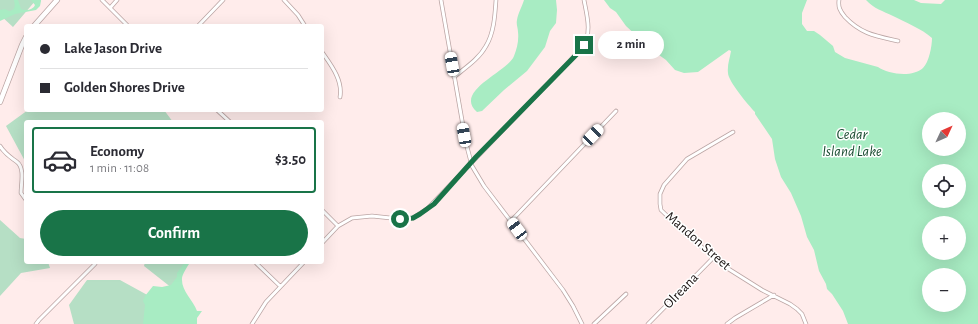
<!DOCTYPE html>
<html lang="en">
<head>
<meta charset="utf-8">
<style>
	:root { --surface:#fff; --page:#f2f2f3; --text:#2b2b33; --muted:#7c7c81; --line:#e1e1e2; --accent:#197448 }
	body { margin:0; font-family:"Alegreya Sans",sans-serif; background:var(--page); color:var(--text); height:100vh; display:flex; flex-direction:column; font-size:15px; white-space:nowrap }
	* { box-sizing:border-box; margin:0 }
	p { font-size:13px; color:var(--muted) }
	.icon { flex:none; width:22px; height:22px; fill:none; stroke:currentColor; stroke-width:2; stroke-linecap:round; stroke-linejoin:round }
	.map { position:relative; flex:1; overflow:hidden }
	.panel { position:absolute; left:24px; top:120px; width:300px; height:144px; display:flex; flex-direction:column; background:var(--surface); border-radius:4px; box-shadow:0 4px 16px #0002 }
	.panel>* { flex:none }
	.top-card { position:absolute; left:24px; top:24px; width:300px; height:88px; border-radius:4px; box-shadow:0 4px 16px #0002; display:grid; align-content:center; height:88px; padding:0 16px; background:var(--surface) }
	.needle { width:26px; rotate:46deg }
	.controls { position:absolute; left:922px; top:112px; display:grid; gap:8px }
	.controls a { display:grid; place-items:center; width:44px; height:44px; border-radius:50%; background:var(--surface); box-shadow:0 4px 16px #0002; font-size:20px }
	.end { position:absolute; width:18px; height:18px; margin:-9px; border:5px solid #197448; background:#fff; box-shadow:0 0 0 2px #fff }
	.from { border-radius:50% }
	.bubble { position:absolute; height:28px; border-radius:14px; background:var(--surface); box-shadow:0 4px 16px #0002; font-size:13px; font-weight:700; line-height:28px; text-align:center }
	.car { position:absolute; width:12px; height:24px; margin:-12px -6px; border-radius:5px; box-shadow:0 0 3px 1px #0007; background:linear-gradient(#fff 24%,#345 0 40%,#fff 0 76%,#345 0 86%,#fff 0) }
	.top-card b { display:flex; align-items:center; gap:14px; height:38px; font-size:15px }
	.top-card b+b { border-top:1px solid var(--line) }
	.top-card i { width:10px; height:10px; background:var(--text) }
	ul { padding:7px 0 0; list-style:none }
	li { display:flex; align-items:center; gap:12px; height:66px; margin:0 8px 6px; padding:0 8px; border:2px solid var(--line); border-radius:4px }
	li div { flex:1 }
	li b { display:block; font-size:15px }
	li em { font-style:normal; font-weight:700 }
	li.active { border-color:var(--accent) }
	li>.icon { width:36px; height:36px; stroke-width:1.5 }
	.action { display:flex; gap:8px; margin-top:auto; padding:8px 16px }
	.action a { flex:1; height:46px; border-radius:24px; background:var(--accent); color:#fff; font-size:16px; font-weight:700; line-height:46px; text-align:center }
	.map>svg:first-child { display:block }
	.green { fill:#b6dfc5 }
	.water { fill:#a8ecc3; fill-rule:evenodd }
	.lines { fill:none; stroke-linecap:round; stroke-linejoin:round }
	.street-casing { stroke:#bba5a4; stroke-width:4.5 }
	.secondary-casing { stroke:#bba5a4; stroke-width:6 }
	.street { stroke:#fff; stroke-width:3 }
	.secondary { stroke:#fff; stroke-width:4.5 }
	.route { stroke:#197448; stroke-width:5 }
	.labels { text-anchor:middle; dominant-baseline:central; stroke-width:3; stroke-linejoin:round; paint-order:stroke }
	.street-label { font-size:14px; fill:#160f0e; stroke:#fff }
	.water-label { font-size:15px; font-style:italic; fill:#194c31; stroke:#fff }
</style>
</head>
<body>
<div class="map">
<svg width="978" height="324" viewBox="0 0 978 324">
	<rect width="100%" height="100%" fill="#ffeceb"/>
	<path class="green" d="M0,0H36L13,27L0,15Z
		M28,110H164L173,122H26V163L6,126Z
		M0,220L20,238L26,239V262H48L50,268L21,273L0,296Z
		M145,262H185L177,292L144,266Z
		M87,280H120L151,297L152,324H74L69,305Z"/>
	<path class="water" d="M14,0H18L21,9C26,11 33,10 35,5L31,0H41V1L40,6L36,10L15,14L0,21V10L5,9L9,11C16,10 15,5 14,0Z
		M524,0H556L557,10L556,23L550,31L545,47L527,71L504,90L482,111L477,112C453,91 508,72 514,56C517,49 519,40 518,32C518,28 516,24 517,20C518,13 522,7 524,0Z
		M604,0H807L802,13V24L807,31H814L820,35L833,46L835,52L845,58L878,67C888,74 912,78 923,68C929,62 932,46 932,38C922,29 905,22 893,16C883,11 874,9 866,0H914L921,3L941,4L945,0H978V324H848L843,311L832,294L827,289L826,284L819,271L814,250L807,237L801,216L791,193L781,177L775,159L772,139L755,114V112C749,106 728,81 728,73C727,65 730,58 731,51L729,50L698,72L684,73L675,70L666,60L659,55L645,41L639,38L626,26L616,12L610,8ZM929,119H959V149H929ZM929,171H959V201H929ZM929,223H959V253H929ZM929,275H959V305H929Z
		M185,262H189V264C187,267 182,275 182,278C181,291 193,300 197,311H202L197,318V324H143L145,305L143,301L145,296L153,286L162,287L171,285L177,277V273Z"/>
	<g class="lines">
		<g class="street-casing">
			<path id="street" d="M102,0L128,26
				M284,0L298,15L305,26
				M441,0L466,143L472,166L484,186L563,290L573,306L582,324
				M839,0C838,7 840,11 845,17C861,34 876,36 898,41
				M110,8L117,0
				M198,26L223,0
				M322,52C331,65 343,80 340,97
				M454,77C465,68 479,59 486,46C494,33 495,15 496,0
				M217,110L230,122
				M733,132L687,159L664,185L660,194V204L661,210L686,234L727,268L762,290L790,304L797,309L802,314L806,324
				M0,146C5,154 9,156 17,162C25,168 21,184 21,193L26,200
				M322,210L338,226
				M511,221L616,111
				M322,243L338,226L352,218L372,216L400,219L413,218L427,209L583,47C592,32 587,16 584,0
				M255,262L280,286
				M36,324L39,320L95,264
				M252,324L266,302L304,262
				M594,324L626,294
				M648,324L714,257
				M727,324L735,318L774,295"/>
		</g>
		<g class="secondary-casing">
			<path id="secondary" d="M34,26L57,0
				M0,102L22,45L26,37"/>
		</g>
		<use href="#street" class="street"/>
		<use href="#secondary" class="secondary"/>
	</g>
	<g class="lines">
		<path class="route" d="M400,219L413,218L420,214L434,204L476,157L578,53L584,45"/>
	</g>
	<g class="labels">
		<g class="street-label">
			<text transform="translate(698 241) rotate(41)">Mandon Street</text>
			<text transform="translate(681 291) rotate(-46)">Olreana</text>
		</g>
		<g class="water-label">
			<text x="852" y="134">Cedar<tspan x="852" dy="17">Island Lake</tspan></text>
		</g>
	</g>
</svg>
<div class="controls">
<a><svg class="needle" viewBox="-14 -14 28 28"><path d="M0-13l5 13h-10z" fill="#e53935"/><path d="M0 13l5-13h-10z" fill="#7c7c81"/></svg></a>
<a><svg class="icon" aria-label="locate" viewBox="0 0 24 24"><circle cx="12" cy="12" r="6"/><path d="M12 2v4M12 18v4M2 12h4M18 12h4"/></svg></a>
<a>+</a>
<a>−</a>
</div>
<i class="end from" style="left:400px;top:219px"></i>
<i class="end" style="left:584px;top:45px"></i>
<div class="bubble" style="left:598px;top:31px;width:66px">2 min</div>
<i class="car" style="left:452px;top:64px;rotate:350deg"></i>
<i class="car" style="left:464px;top:135px;rotate:350deg"></i>
<i class="car" style="left:593px;top:135px;rotate:44deg"></i>
<i class="car" style="left:517px;top:229px;rotate:323deg"></i>
<div class="top-card">
<b><i class="from"></i>Lake Jason Drive</b>
<b><i></i>Golden Shores Drive</b>
</div>
<section class="panel">
<ul>
<li class="active"><svg class="icon" aria-label="car" viewBox="0 0 24 24"><path d="M5 17H2v-5l4-1 3-4h7l3 4 3 1v5h-3M9 17h6M6 11h13"/><circle cx="7" cy="17" r="2"/><circle cx="17" cy="17" r="2"/></svg><div><b>Economy</b><p>1 min · 11:08</p></div><em>$3.50</em></li>
</ul>
<div class="action"><a>Confirm</a></div>
</section>
</div>
</body>
</html>
